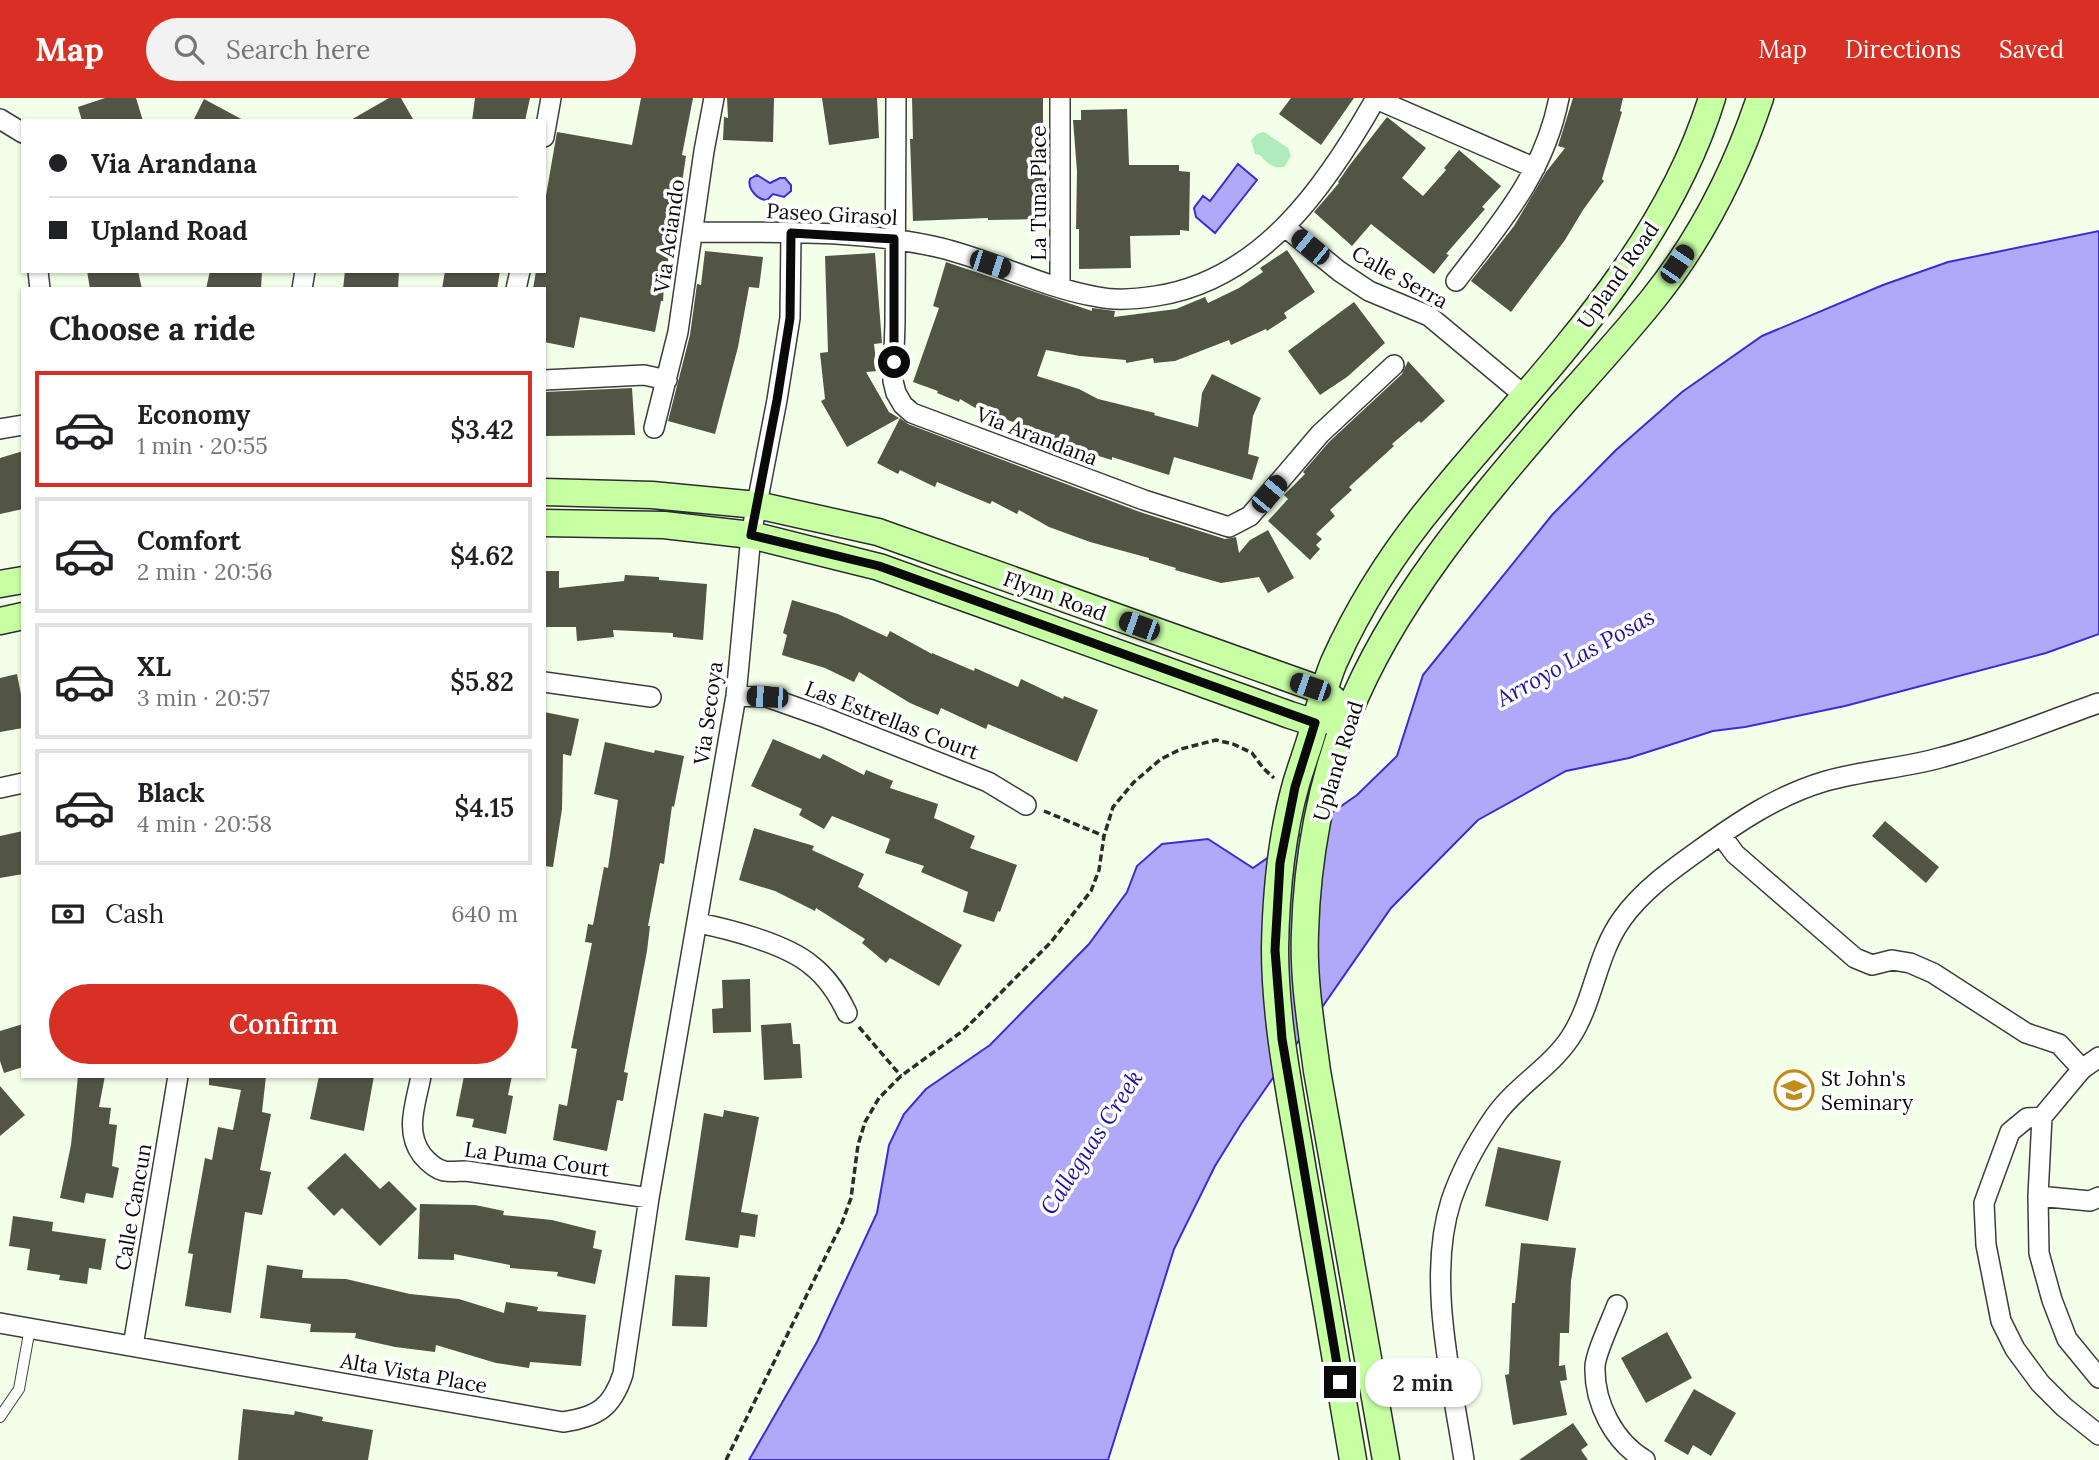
<!DOCTYPE html>
<html lang="en">
<head>
<meta charset="utf-8">
<style>
	:root { --surface:#fff; --page:#f2f2f2; --text:#202124; --muted:#757577; --line:#e0e0e0; --accent:#d93025 }
	body { margin:0; font-family:Lora,serif; background:var(--page); color:var(--text); height:100vh; display:flex; flex-direction:column; font-size:26px; white-space:nowrap }
	* { box-sizing:border-box; margin:0 }
	p { font-size:23px; color:var(--muted) }
	.icon { flex:none; width:38px; height:38px; fill:none; stroke:currentColor; stroke-width:2; stroke-linecap:round; stroke-linejoin:round }
	.map { position:relative; flex:1; overflow:hidden }
	.sheet { position:absolute; left:21px; top:189px; width:525px; height:791px; display:flex; flex-direction:column; background:var(--surface); border-radius:0px; box-shadow:0 2px 5px #0004 }
	.sheet>* { flex:none }
	.banner { position:absolute; left:21px; top:21px; width:525px; height:154px; border-radius:0px; box-shadow:0 2px 5px #0004; display:grid; align-content:center; height:154px; padding:0 28px; background:var(--surface) }
	.end { position:absolute; width:32px; height:32px; margin:-16px; border:9px solid #0a0a0a; background:#fff; box-shadow:0 0 0 4px #fff }
	.from { border-radius:50% }
	.bubble { position:absolute; height:49px; border-radius:24px; background:var(--surface); box-shadow:0 2px 5px #0004; font-size:23px; font-weight:600; line-height:49px; text-align:center }
	.car { position:absolute; width:21px; height:42px; margin:-21px -10px; border-radius:9px; box-shadow:0 0 5px 2px #0007; background:linear-gradient(#222 24%,#8ab4d8 0 40%,#222 0 76%,#8ab4d8 0 86%,#222 0) }
	.banner b { display:flex; align-items:center; gap:24px; height:66px; font-size:26px }
	.banner b+b { border-top:2px solid var(--line) }
	.banner i { width:18px; height:18px; background:var(--text) }
	ul { padding:0; list-style:none }
	li { display:flex; align-items:center; gap:21px; height:116px; margin:0 14px 10px; padding:0 14px; border:4px solid var(--line); border-radius:0px }
	li div { flex:1 }
	li b { display:block; font-size:26px }
	li em { font-style:normal; font-weight:600 }
	li.selected { border-color:var(--accent) }
	li>.icon { width:63px; height:63px; stroke-width:1.5 }
	h2 { padding:0 28px; font-size:32px; line-height:84px }
	.pay { display:flex; align-items:center; gap:18px; height:77px; padding:0 28px; font-size:26px }
	.pay p { margin-inline-start:auto }
	.cta { display:flex; gap:14px; margin-top:auto; padding:14px 28px }
	.cta a { flex:1; height:80px; border-radius:42px; background:var(--accent); color:#fff; font-size:28px; font-weight:600; line-height:80px; text-align:center }
	header { display:flex; align-items:center; gap:42px; box-sizing:border-box; height:98px; padding:0 35px; background:var(--accent); color:#fff }
	header strong { font-size:33px }
	nav { display:flex; gap:38px; margin-inline-start:auto; font-size:24px }
	.search { width:490px; height:63px; background:var(--page); display:flex; align-items:center; gap:18px; box-sizing:border-box; padding:0 24px; border-radius:38px; color:var(--muted); font-size:26px }
	.map>svg:first-child { display:block }
	.green { fill:#b0ebbc }
	.water { fill:#b0a9fa; stroke:#3f2bd6; stroke-width:2 }
	.building { fill:#525446 }
	.lines { fill:none; stroke-linecap:round; stroke-linejoin:round }
	.service-casing { stroke:#3d3d3d; stroke-width:12 }
	.minor-casing { stroke:#3d3d3d; stroke-width:22 }
	.secondary-casing { stroke:#2c2c2c; stroke-width:29 }
	.path { stroke:#2c2c2c; stroke-width:3.5; stroke-dasharray:7 3.5; stroke-linecap:butt }
	.service { stroke:#fff; stroke-width:10 }
	.minor { stroke:#fff; stroke-width:19 }
	.secondary { stroke:#c7ffa3; stroke-width:26 }
	.route { stroke:#0a0a0a; stroke-width:9 }
	.labels { text-anchor:middle; dominant-baseline:central; stroke-width:7; stroke-linejoin:round; paint-order:stroke }
	.street-label { font-size:21px; fill:#0a0a0a; stroke:#fff }
	.poi-label { font-size:21px; fill:#0a0a0a; stroke:#fff; text-anchor:start }
	.water-label { font-size:23px; font-style:italic; fill:#240da3; stroke:#fff }
</style>
</head>
<body>
<header>
<strong>Map</strong>
<div class="search"><svg class="icon" aria-label="search" viewBox="0 0 24 24"><circle cx="10" cy="10" r="6"/><path d="M15 15l6 6"/></svg>Search here</div>
<nav><a>Map</a><a>Directions</a><a>Saved</a></nav>
</header>
<div class="map">
<svg width="2099" height="1362" viewBox="0 0 2099 1362">
	<rect width="100%" height="100%" fill="#f3ffe8"/>
	<path class="green" d="M1264,34L1288,50L1291,58L1285,68C1274,73 1266,64 1260,57L1255,56L1251,42L1257,36Z"/>
	<path class="water" d="M1238,66L1257,82L1215,135L1196,119L1194,110L1203,98L1210,103Z
		M757,77L770,85L780,80H785L791,87V93L784,99L773,96L767,102C758,102 747,91 750,81Z
		M2099,133V536L2046,555L1845,608L1745,629L1713,633L1629,660L1566,673L1478,722L1391,810L1241,1026L1215,1068L1174,1151L1108,1362H749L817,1244L877,1115L889,1047L904,1016L926,991L990,947L1089,846L1127,794L1137,768L1162,746L1208,741L1253,770L1357,697L1397,658L1423,577L1552,417L1616,352L1682,294L1762,238L1883,187L1948,164Z"/>
	<path class="building" d="M105,0H136L143,23H82L78,9Z
		M389,0H401L414,23H349Z
		M475,0H530L525,23H472Z
		M641,0H693L682,57L686,58L679,105H674L667,173L665,172L663,203H661L655,234L580,219L574,250L544,244V191H533L536,173H544V109L557,34L632,47Z
		M727,0H774L773,44L723,42L724,19L728,20Z
		M822,0H877L879,40L829,47Z
		M912,0H1043V121L988,122V120L913,123L910,41H913Z
		M1291,0H1354L1321,47L1279,16Z
		M1573,0H1623L1620,13L1622,14L1602,81L1604,83L1583,112L1565,142L1511,214L1471,183L1514,128L1546,74L1565,50L1558,48Z
		M204,1L245,23H193Z
		M1127,11L1129,67H1179V73L1190,74L1189,133L1180,132V137L1130,138L1131,170L1079,171V131H1076L1077,73L1073,22H1081V12Z
		M1387,19L1426,50L1402,80L1423,98L1446,72L1444,70L1459,52L1501,88L1482,109L1485,111L1446,156L1449,157L1434,176L1371,126L1352,148L1314,114L1339,85L1338,84L1349,68Z
		M1287,152L1315,194L1284,215L1287,220L1267,233L1266,231L1231,247L1229,242L1175,263L1154,265L1153,260L1126,265V262L1080,258L1046,252L1037,278L1079,291L1098,301L1155,315L1154,317L1198,329L1202,295L1212,276L1261,300L1253,318L1248,356L1259,359L1252,382L1174,359L1169,377L1112,359V362L1082,353L1054,340L1055,337L1010,323L985,312L984,315L960,301L959,304L937,295L938,293L913,284L939,210L933,208L946,164L1092,213V210L1115,213L1114,219L1176,211L1205,199L1208,205L1239,190L1263,174L1260,170Z
		M705,153L763,159L759,190L749,189L738,249L715,336L668,323L690,237L697,186L701,187Z
		M875,155L882,245L874,246L877,273L866,274L889,314L899,320L847,349L821,303L825,301L820,255L828,254L825,158Z
		M87,173H138L142,191H90Z
		M210,173H262L261,191H206Z
		M345,173H399L398,191H343Z
		M445,173H500L497,191H442Z
		M1354,204L1385,245L1347,279L1320,297L1288,253Z
		M1408,263L1445,303L1421,325L1419,323L1392,346L1394,348L1349,389L1352,392L1330,412L1335,418L1316,436L1322,441L1316,447L1320,451L1310,462L1268,423L1288,401L1284,397L1305,376L1303,374L1329,344L1402,276Z
		M632,290L635,337L544,338V294Z
		M900,320L908,326L1140,414L1225,441L1236,439L1239,455L1250,442L1268,432L1294,480L1268,495L1259,479L1221,485L1175,472L1176,470L1149,462V460L1090,444L1049,429L1019,412L1017,416L992,403L990,406L937,384L935,389L900,372L898,376L877,365Z
		M23,353V411L0,416V360Z
		M544,473H559V490L624,483L625,477L659,479V482L707,486L703,542L673,539V535L613,532L614,539L577,543L576,529H544Z
		M792,502L838,516L887,539L890,533L932,556V555L974,573L975,570L1018,589L1021,581L1063,601L1064,598L1098,612L1077,664L988,626L986,631L941,610L938,617L910,605L859,574L854,584L825,570L782,557L787,537L783,535Z
		M17,576L23,607V630L0,634V580Z
		M544,614L579,621L571,658L563,656L562,711L553,769L544,768Z
		M773,641L820,661L823,656L864,677L866,672L893,683L890,690L938,706L934,720L975,738L970,750L1017,767L1000,814L998,813L994,824L963,814L968,794L921,774L924,768L885,755L890,741L832,718L824,731L799,717L802,711L751,688Z
		M605,644L654,655L655,652L684,658L674,709L672,708L664,766L660,765L648,828H650L647,853L624,974L628,975L623,1003L617,1002L607,1053L553,1042L559,1006L567,1008L577,951L571,950L592,845L585,844L588,826L593,827L604,769L608,770L618,702L594,696Z
		M1885,723L1939,769L1926,785L1872,738Z
		M754,730L814,748L812,752L864,776L858,789L962,847L939,888L890,860L886,865L862,845L865,841L816,810L815,813L775,793L739,782Z
		M23,733V776L0,780V738Z
		M750,881L751,934L713,935L712,911L723,910L722,882Z
		M791,925L793,946H800L802,980L764,982L761,927Z
		M23,926V969L4,975L0,963V933Z
		M78,978H105L99,1009L111,1010L109,1026L117,1027L112,1068L119,1070L113,1100L86,1095L84,1105L60,1100L71,1047Z
		M209,978H266L262,1014L271,1016L260,1072L271,1074L262,1117L245,1114L231,1215L185,1208L193,1156L188,1155L205,1060L212,1062L218,1029L233,1032L241,992L209,987Z
		M319,978H374L364,1033L310,1021Z
		M464,978H512L508,997L513,998L506,1036L472,1029L474,1021L456,1018Z
		M0,988L25,1017L0,1038Z
		M724,1012L759,1019L741,1114L758,1117L755,1139L740,1137L738,1150L685,1142L704,1015L723,1019Z
		M1498,1049L1561,1063L1548,1123L1485,1108Z
		M345,1055L380,1091L389,1083L417,1111L380,1148L342,1110L334,1118L307,1090Z
		M420,1106L475,1107L504,1113L503,1117L552,1122L596,1133L593,1150L602,1152L595,1186L557,1178L558,1174L510,1170V1167L454,1156V1162L418,1161Z
		M13,1118L53,1124L52,1133L106,1141L101,1172L89,1170L87,1186L59,1182L60,1177L27,1172L30,1151L9,1148Z
		M1521,1145L1576,1150L1571,1183L1569,1235H1560L1559,1268L1565,1267L1567,1282L1560,1283L1567,1317L1513,1327L1505,1277L1509,1276L1512,1205H1515Z
		M267,1167L303,1172L302,1180L346,1181L410,1196L459,1201L504,1215L506,1204L538,1209L537,1213L586,1217L581,1268L530,1264L529,1270L496,1265L436,1247L435,1254L395,1249L355,1240L356,1235L310,1234L311,1226L260,1220Z
		M675,1177L710,1179L707,1229L672,1228Z
		M1667,1234L1692,1280L1646,1305L1621,1260Z
		M1694,1291L1736,1315L1711,1358L1693,1347L1688,1357L1664,1343Z
		M243,1311L294,1317L295,1313L323,1319L322,1323L373,1332L368,1362H238Z
		M1573,1325L1588,1347L1581,1352L1588,1362H1519Z"/>
	<g class="lines">
		<g class="service-casing">
			<path id="service" d="M0,1319L19,1291L30,1230"/>
		</g>
		<g class="minor-casing">
			<path id="minor" d="M896,0L895,225L893,283L896,295L903,307L912,315L1144,402L1229,429L1250,418L1320,336L1394,267
				M1376,1L1535,70
				M0,21L23,35
				M544,39L551,0
				M1285,129L1339,173L1369,193L1429,218L1525,298
				M693,134C775,135 860,131 941,150C994,163 1044,190 1098,199C1116,203 1137,201 1156,198C1262,182 1327,87 1376,0
				M38,173L40,191
				M1456,183C1501,124 1544,76 1559,0
				M1060,189V0
				M302,191L305,173
				M516,191L520,173
				M544,282L644,277L667,282
				M654,330L678,234L704,53L714,0
				M0,331L23,327
				M544,584L651,599
				M736,598L767,599L821,618L988,684L1026,707
				M0,690L23,685
				M1721,737L1735,756L1855,860L1872,867L1892,862L1910,865L1933,875L2026,935L2059,946L2082,971
				M698,825C729,831 786,846 811,867C828,880 838,896 847,915
				M2099,959L2082,971L2042,1019L2038,1098L2090,1103L2099,1099
				M421,978C416,1005 404,1033 422,1057C427,1063 436,1071 444,1073C450,1074 459,1073 466,1073L649,1100
				M2042,1019L2027,1020L2010,1034L1984,1105L1986,1147L2001,1223L2015,1251L2040,1285L2064,1309L2099,1337
				M2038,1098L2039,1155L2052,1202L2067,1241L2099,1280
				M1617,1207C1612,1221 1595,1256 1595,1269C1594,1305 1614,1344 1645,1362
				M0,1225L563,1324C597,1319 612,1310 623,1276L649,1100L736,598L751,437L777,302L790,220L791,135
				M133,1248L178,978
				M1464,1362C1452,1283 1426,1181 1451,1103C1461,1073 1477,1044 1495,1018C1516,988 1550,970 1570,940C1594,904 1596,857 1622,821C1642,793 1670,773 1698,753C1738,724 1778,697 1826,683C1865,672 1905,670 1943,659C1996,645 2047,623 2099,605"/>
		</g>
		<g class="secondary-casing">
			<path id="secondary" d="M544,394L652,397L757,407L878,434L1324,593L1337,605
				M544,425L664,427L751,437L879,469L1290,617L1315,625L1333,620
				M0,486L23,482
				M0,523L23,518
				M1353,1362C1337,1266 1320,1169 1303,1073C1291,1000 1275,925 1275,850C1276,795 1281,739 1296,686C1301,669 1307,653 1312,636C1319,612 1324,588 1334,564C1360,506 1397,449 1438,400C1541,274 1663,159 1712,0
				M1386,1362L1317,973C1311,927 1303,880 1305,834C1307,761 1321,684 1348,616C1395,499 1482,400 1562,306C1593,271 1624,237 1653,201C1701,141 1736,72 1760,0"/>
		</g>
		<path class="path" d="M1044,713L1104,738
			M859,929L901,978
			M726,1362L842,1125L851,1100L858,1047L865,1024L879,1000L901,978L964,932L1051,844L1091,793L1099,772L1104,738L1113,709L1134,684L1161,661L1181,651L1216,642L1233,646L1252,655L1263,670L1274,680"/>
		<use href="#service" class="service"/>
		<use href="#minor" class="minor"/>
		<use href="#secondary" class="secondary"/>
	</g>
	<g class="lines">
		<path class="route" d="M894,264V141L791,135L790,220L777,302L751,437L879,468L1315,625L1295,689L1280,765L1275,852L1282,941L1340,1284"/>
	</g>
	<defs>
		<g id="university-ring" transform="scale(2.0125)"><circle r="9.5" fill="#fff" stroke="#c28b1b" stroke-width="1.5"/><path d="M0-5L7-2L0 1L-7-2ZM-4 1L0 2.5L4 1V4Q0 6-4 4Z" fill="#c28b1b"/></g>
	</defs>
	<g fill-rule="evenodd">
		<use href="#university-ring" x="1794" y="992"/>
	</g>
	<g class="labels">
		<g class="street-label">
			<text transform="translate(1038 95) rotate(-90)">La Tuna Place</text>
			<text transform="translate(832 116) rotate(3)">Paseo Girasol</text>
			<text transform="translate(669 138) rotate(-82)">Via Aciando</text>
			<text transform="translate(1618 177) rotate(-55)">Upland Road</text>
			<text transform="translate(1400 179) rotate(29)">Calle Serra</text>
			<text transform="translate(1037 338) rotate(21)">Via Arandana</text>
			<text transform="translate(1055 498) rotate(20)">Flynn Road</text>
			<text transform="translate(708 615) rotate(-82)">Via Secoya</text>
			<text transform="translate(892 622) rotate(21)">Las Estrellas Court</text>
			<text transform="translate(1338 663) rotate(-73)">Upland Road</text>
			<text transform="translate(537 1061) rotate(8)">La Puma Court</text>
			<text transform="translate(133 1109) rotate(-80)">Calle Cancun</text>
			<text transform="translate(414 1275) rotate(10)">Alta Vista Place</text>
		</g>
		<g class="poi-label">
			<text x="1821" y="980">St John's<tspan x="1821" dy="24">Seminary</tspan></text>
		</g>
		<g class="water-label">
			<text transform="translate(1575 559) rotate(-29)">Arroyo Las Posas</text>
			<text transform="translate(1091 1044) rotate(-57)">Calleguas Creek</text>
		</g>
	</g>
</svg>
<i class="end from" style="left:894px;top:264px"></i>
<i class="end" style="left:1340px;top:1284px"></i>
<div class="bubble" style="left:1365px;top:1260px;width:116px">2 min</div>
<i class="car" style="left:1310px;top:149px;rotate:309deg"></i>
<i class="car" style="left:990px;top:166px;rotate:108deg"></i>
<i class="car" style="left:1677px;top:166px;rotate:34deg"></i>
<i class="car" style="left:1269px;top:396px;rotate:40deg"></i>
<i class="car" style="left:1139px;top:528px;rotate:290deg"></i>
<i class="car" style="left:1310px;top:589px;rotate:289deg"></i>
<i class="car" style="left:767px;top:599px;rotate:273deg"></i>
<div class="banner">
<b><i class="from"></i>Via Arandana</b>
<b><i></i>Upland Road</b>
</div>
<section class="sheet">
<h2>Choose a ride</h2>
<ul>
<li class="selected"><svg class="icon" aria-label="car" viewBox="0 0 24 24"><path d="M5 17H2v-5l4-1 3-4h7l3 4 3 1v5h-3M9 17h6M6 11h13"/><circle cx="7" cy="17" r="2"/><circle cx="17" cy="17" r="2"/></svg><div><b>Economy</b><p>1 min · 20:55</p></div><em>$3.42</em></li>
<li><svg class="icon" aria-label="car" viewBox="0 0 24 24"><path d="M5 17H2v-5l4-1 3-4h7l3 4 3 1v5h-3M9 17h6M6 11h13"/><circle cx="7" cy="17" r="2"/><circle cx="17" cy="17" r="2"/></svg><div><b>Comfort</b><p>2 min · 20:56</p></div><em>$4.62</em></li>
<li><svg class="icon" aria-label="car" viewBox="0 0 24 24"><path d="M5 17H2v-5l4-1 3-4h7l3 4 3 1v5h-3M9 17h6M6 11h13"/><circle cx="7" cy="17" r="2"/><circle cx="17" cy="17" r="2"/></svg><div><b>XL</b><p>3 min · 20:57</p></div><em>$5.82</em></li>
<li><svg class="icon" aria-label="car" viewBox="0 0 24 24"><path d="M5 17H2v-5l4-1 3-4h7l3 4 3 1v5h-3M9 17h6M6 11h13"/><circle cx="7" cy="17" r="2"/><circle cx="17" cy="17" r="2"/></svg><div><b>Black</b><p>4 min · 20:58</p></div><em>$4.15</em></li>
</ul>
<div class="pay"><svg class="icon" aria-label="cash" viewBox="0 0 24 24"><path d="M3 7h18v10H3z"/><circle cx="12" cy="12" r="2"/></svg>Cash<p>640 m</p></div>
<div class="cta"><a>Confirm</a></div>
</section>
</div>
</body>
</html>
